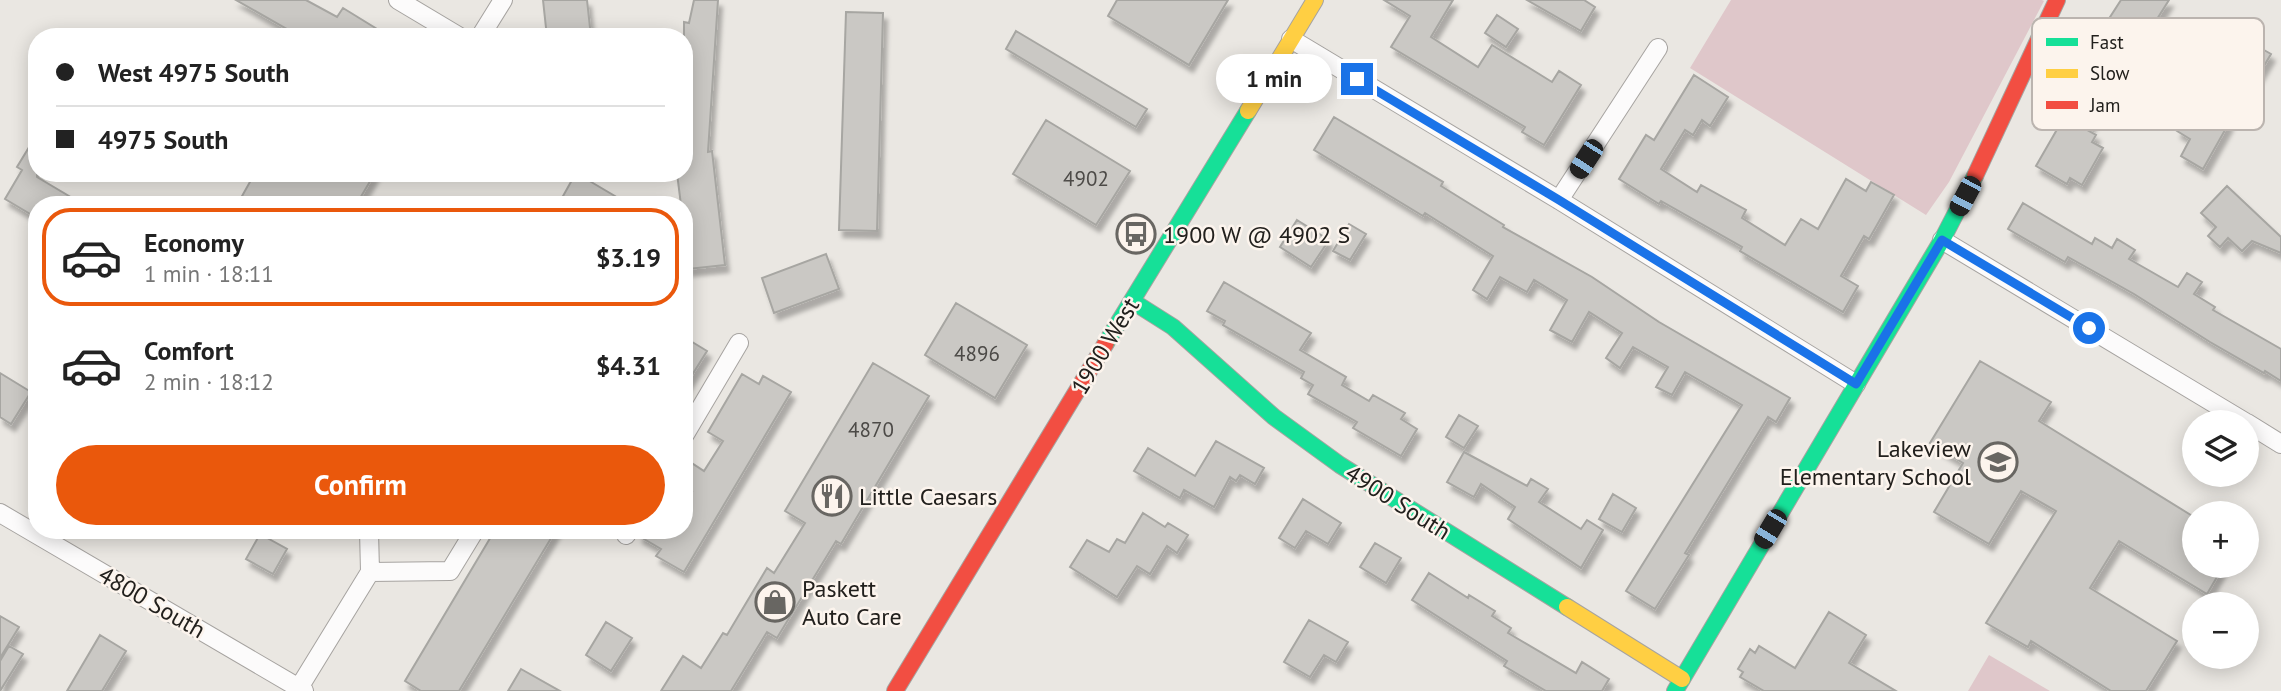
<!DOCTYPE html>
<html lang="en">
<head>
<meta charset="utf-8">
<style>
	:root { --surface:#fff; --page:#f6f6f6; --text:#222; --muted:#767676; --line:#e0e0e0; --accent:#ea580c }
	body { margin:0; font-family:"PT Sans",sans-serif; background:var(--page); color:var(--text); height:100vh; display:flex; flex-direction:column; font-size:26px; white-space:nowrap }
	* { box-sizing:border-box; margin:0 }
	p { font-size:23px; color:var(--muted) }
	.icon { flex:none; width:38px; height:38px; fill:none; stroke:currentColor; stroke-width:2; stroke-linecap:round; stroke-linejoin:round }
	.map { position:relative; flex:1; overflow:hidden }
	.panel { position:absolute; left:28px; top:196px; width:665px; height:343px; display:flex; flex-direction:column; background:var(--surface); border-radius:28px; box-shadow:0 4px 18px #0003 }
	.panel>* { flex:none }
	.banner { position:absolute; left:28px; top:28px; width:665px; height:154px; border-radius:28px; box-shadow:0 4px 18px #0003; display:grid; align-content:center; height:154px; padding:0 28px; background:var(--surface) }
	.tools { position:absolute; left:2182px; top:410px; display:grid; gap:14px }
	.tools a { display:grid; place-items:center; width:77px; height:77px; border-radius:50%; background:var(--surface); box-shadow:0 4px 18px #0003; font-size:35px }
	.end { position:absolute; width:32px; height:32px; margin:-16px; border:9px solid #1a73e8; background:#fff; box-shadow:0 0 0 4px #fff }
	.from { border-radius:50% }
	.bubble { position:absolute; height:49px; border-radius:24px; background:var(--surface); box-shadow:0 4px 18px #0003; font-size:23px; font-weight:600; line-height:49px; text-align:center }
	.car { position:absolute; width:21px; height:42px; margin:-21px -10px; border-radius:9px; box-shadow:0 0 5px 2px #0007; background:linear-gradient(#222 24%,#8ab4d8 0 40%,#222 0 76%,#8ab4d8 0 86%,#222 0) }
	.banner b { display:flex; align-items:center; gap:24px; height:66px; font-size:26px }
	.banner b+b { border-top:2px solid var(--line) }
	.banner i { width:18px; height:18px; background:var(--text) }
	ul { padding:12px 0 0; list-style:none }
	li { display:flex; align-items:center; gap:21px; height:98px; margin:0 14px 10px; padding:0 14px; border:4px solid transparent; border-radius:28px }
	li div { flex:1 }
	li b { display:block; font-size:26px }
	li em { font-style:normal; font-weight:600 }
	li.selected { border-color:var(--accent) }
	li>.icon { width:63px; height:63px; stroke-width:1.5 }
	.cta { display:flex; gap:14px; margin-top:auto; padding:14px 28px }
	.cta a { flex:1; height:80px; border-radius:42px; background:var(--accent); color:#fff; font-size:28px; font-weight:600; line-height:80px; text-align:center }
	.map>svg:first-child { display:block }
	.park { fill:#dfc7ca }
	.building { fill:#cac8c4; stroke:#a7a6a2; stroke-width:2; filter:url(#shadow) }
	.lines { fill:none; stroke-linecap:round; stroke-linejoin:round }
	.street-casing { stroke:#a6a3a0; stroke-width:20 }
	.fast-casing { stroke:#a6a3a0; stroke-width:18 }
	.slow-casing { stroke:#a6a3a0; stroke-width:18 }
	.jam-casing { stroke:#a6a3a0; stroke-width:18 }
	.street { stroke:#fcfbfb; stroke-width:18 }
	.fast { stroke:#16e098; stroke-width:16 }
	.slow { stroke:#ffcf43; stroke-width:16 }
	.jam { stroke:#f24e42; stroke-width:16 }
	.route { stroke:#1a73e8; stroke-width:9 }
	.labels { text-anchor:middle; dominant-baseline:central; stroke-width:5; stroke-linejoin:round; paint-order:stroke }
	.number-label { font-size:21px; fill:#4c4a47 }
	.poi-label { font-size:24px; fill:#22201d; stroke:#fcf4ed; text-anchor:start }
	.street-label { font-size:24px; fill:#22201d; stroke:#fcf4ed }
	.key { fill:#fcf4ed; stroke:#bbb4af; stroke-width:2 }
	.key-label { font-size:19px; fill:#22201d }
</style>
</head>
<body>
<div class="map">
<svg width="2281" height="691" viewBox="0 0 2281 691">
	<defs>
		<filter id="shadow"><feDropShadow dx="4" dy="7" stdDeviation="2" flood-color="#0004"/></filter>
	</defs>
	<rect width="100%" height="100%" fill="#eae7e2"/>
	<path class="park" d="M1731,0H2042L2044,1L1949,182L1926,215L1690,68Z
		M1989,655L2050,691H1968Z"/>
	<path class="building" d="M236,0H306L337,17L343,8L390,37H301Z
		M543,0H587L591,37H547Z
		M694,0H718L708,152L712,151L725,265L688,269L684,239V205H681L677,173H684V22L689,23Z
		M1117,0H1228L1189,65L1108,16Z
		M1384,0H1453L1431,37L1478,67L1492,45L1552,82L1559,71L1581,85L1544,145L1522,132L1525,127L1391,47L1410,16Z
		M1527,0H1584L1595,7L1581,31Z
		M2121,0H2169L2130,62L2136,66L2117,97L2111,93L2087,130L2096,135L2092,142L2103,148L2082,185L2070,178L2067,184L2036,166L2074,100L2069,96L2110,32L2103,28Z
		M846,12L883,13L877,231L839,230Z
		M1497,15L1518,29L1506,47L1485,33Z
		M2229,30L2271,54L2258,76L2253,73L2225,121L2229,123L2203,169L2181,156L2190,139L2177,131L2201,90L2196,87Z
		M1016,31L1147,109L1136,127L1006,49Z
		M1694,75L1728,97L1710,126L1702,120L1693,135L1685,130L1661,169L1697,192L1701,185L1746,210L1742,218L1785,245L1801,219L1818,229L1846,179L1866,191L1871,182L1894,195L1869,239L1864,236L1841,276L1858,286L1843,312L1740,251L1742,247L1661,201L1659,204L1619,179L1646,135L1654,140Z
		M1334,117L1443,182L1441,186L1504,225L1503,227L1592,277L1659,322L1790,398L1776,422L1768,417L1685,553L1689,555L1655,609L1626,591L1742,405L1685,372L1672,395L1656,387L1668,367L1633,347L1620,368L1606,358L1622,333L1589,312L1572,342L1550,330L1567,300L1534,280L1527,292L1500,277L1487,299L1473,290L1493,256L1425,213L1423,216L1314,150Z
		M1046,120L1130,171L1096,225L1013,174Z
		M37,134V177L84,205H37V218L5,199L22,170L17,167Z
		M255,173H375L356,205H277L265,198L260,205H237Z
		M576,173L630,205H558Z
		M2227,186L2281,237V253L2252,241L2242,251L2228,238L2220,247L2208,236L2216,227L2201,213Z
		M2023,203L2092,244L2095,238L2112,248L2117,239L2135,250L2129,259L2178,287L2187,273L2202,282L2194,294L2215,307L2213,310L2281,349V381L2265,371L2264,373L2210,342L2134,294L2068,257L2065,262L2008,229Z
		M1297,220L1329,240L1311,267L1280,247Z
		M1349,224L1366,234L1350,260L1333,251Z
		M826,254L839,289L774,313L762,278Z
		M1224,282L1311,333L1300,350L1346,377L1342,385L1369,401L1373,395L1405,413L1401,419L1417,429L1401,456L1353,428L1357,422L1308,394L1313,385L1301,378L1304,372L1223,325L1225,321L1207,311Z
		M956,303L1027,345L995,398L925,355Z
		M684,337L707,351L684,388Z
		M1980,361L2051,402L2039,421L2194,517V565H2224L2207,594L2119,541L2090,588L2177,641L2146,691H2111L2031,641L2028,647L1986,623L2056,511L2021,491L1989,544L1934,512L1963,463L1930,443Z
		M873,363L929,396L841,544L836,541L777,638L767,632L731,691H661L683,656L701,668L723,633L727,635L767,568L774,573L805,523L785,511Z
		M0,373L31,392L11,424L0,417Z
		M742,374L759,384L763,376L791,392L684,572L656,556L661,549L639,536L640,530H684V505L692,492L684,488V472L690,462L704,471L723,441L708,432Z
		M1459,415L1478,426L1464,448L1446,437Z
		M1216,441L1264,468L1255,484L1240,475L1236,481L1230,477L1214,507L1184,490L1180,498L1134,471L1148,448L1195,476Z
		M1464,452L1527,486L1531,479L1548,489L1539,502L1581,529L1587,520L1603,530L1581,568L1508,519L1515,507L1481,484L1474,497L1447,482Z
		M1613,494L1636,508L1622,532L1599,519Z
		M1303,499L1341,523L1328,544L1306,531L1295,548L1279,538Z
		M1143,513L1165,527L1168,523L1188,535L1177,553L1167,546L1150,574L1137,566L1117,597L1070,567L1087,540L1109,552L1117,539L1125,543Z
		M495,530H556L459,691H421L405,681Z
		M260,534L287,549L273,574L246,559Z
		M1375,543L1401,558L1386,583L1360,567Z
		M1429,573L1468,598L1469,595L1495,611L1492,616L1511,628L1508,633L1576,673L1582,662L1609,679L1602,691H1546L1504,666L1507,661L1412,600Z
		M1829,612L1866,635L1849,663L1896,691H1764L1740,677L1743,672L1738,669L1750,649L1755,653L1759,646L1795,668Z
		M0,616L19,627L0,658Z
		M1309,620L1348,642L1336,662L1324,655L1310,677L1284,662Z
		M606,622L632,638L611,671L586,655Z
		M100,635L126,651L102,691H67Z
		M9,646L23,654L0,691V661Z
		M521,669L560,691H508Z"/>
	<g class="lines">
		<g class="street-casing">
			<path id="street" d="M398,0L460,37
				M480,37L503,0
				M1291,39L1559,200L1856,384
				M1559,200L1658,48
				M1942,240L2245,422
				M2247,423L2281,444
				M684,436L739,343
				M0,513L304,691
				M369,530L370,572
				M626,535L629,530
				M370,572L450,571L475,530
				M297,691L370,572"/>
		</g>
		<g class="fast-casing">
			<path id="fast" d="M1132,301L1173,327L1274,417L1340,465L1567,607
				M1106,343L1248,111
				M1675,691L1942,240L1975,176"/>
		</g>
		<g class="slow-casing">
			<path id="slow" d="M1248,111L1315,0
				M1567,607L1682,679"/>
		</g>
		<g class="jam-casing">
			<path id="jam" d="M1975,176L2057,0
				M895,691L1106,343"/>
		</g>
		<use href="#street" class="street"/>
		<use href="#fast" class="fast"/>
		<use href="#slow" class="slow"/>
		<use href="#jam" class="jam"/>
	</g>
	<g class="lines">
		<path class="route" d="M1357,79L1559,200L1856,384L1942,240L2089,328"/>
	</g>
	<defs>
		<g id="bus-ring" transform="scale(2.0125)"><circle r="9.5" fill="#fcf4ed" stroke="#686662" stroke-width="1.5"/><path d="M-5-6H5V4H4V6H2V4H-2V6H-4V4H-5ZM-3.5-4V0h7V-4ZM-3.5 1.2v1.5H-2V1.2ZM2 1.2v1.5H3.5V1.2Z" fill="#686662"/></g>
		<g id="school-ring" transform="scale(2.0125)"><circle r="9.5" fill="#fcf4ed" stroke="#686662" stroke-width="1.5"/><path d="M0-5L7-2L0 1L-7-2ZM-4 1L0 2.5L4 1V4Q0 6-4 4Z" fill="#686662"/></g>
		<g id="restaurant-ring" transform="scale(2.0125)"><circle r="9.5" fill="#fcf4ed" stroke="#686662" stroke-width="1.5"/><path d="M-5-6h1v4h1v-4h1v4h1v-4h1v5L-1.5 .5V6h-2V.5L-5-1ZM5-6V6H3V1.5H1.5Q1.5-4 5-6Z" fill="#686662"/></g>
		<g id="shop-ring" transform="scale(2.0125)"><circle r="9.5" fill="#fcf4ed" stroke="#686662" stroke-width="1.5"/><path d="M-5-2.5h2.3a2.7 3.5 0 0 1 5.4 0H5L5.5 6h-11ZM-1.5-2.5h3a1.5 2.3 0 0 0-3 0Z" fill="#686662"/></g>
	</defs>
	<g fill-rule="evenodd">
		<use href="#bus-ring" x="1136" y="234"/>
		<use href="#school-ring" x="1998" y="462"/>
		<use href="#restaurant-ring" x="832" y="496"/>
		<use href="#shop-ring" x="775" y="602"/>
	</g>
	<g class="labels">
		<g class="number-label">
			<text x="1086" y="178">4902</text>
			<text x="977" y="353">4896</text>
			<text x="871" y="429">4870</text>
		</g>
		<g class="poi-label">
			<text x="1163" y="234">1900 W @ 4902 S</text>
			<text x="1971" y="448" text-anchor="end">Lakeview<tspan x="1971" dy="28">Elementary School</tspan></text>
			<text x="859" y="496">Little Caesars</text>
			<text x="802" y="588">Paskett<tspan x="802" dy="28">Auto Care</tspan></text>
		</g>
		<g class="street-label">
			<text transform="translate(1105 346) rotate(-59)">1900 West</text>
			<text transform="translate(1398 502) rotate(32)">4900 South</text>
			<text transform="translate(152 602) rotate(30)">4800 South</text>
		</g>
	</g>
	<rect x="2032" y="18" width="232" height="112" rx="10" class="key"/>
	<rect x="2046" y="38" width="32" height="8" fill="#16e098"/>
	<rect x="2046" y="69" width="32" height="9" fill="#ffcf43"/>
	<rect x="2046" y="101" width="32" height="8" fill="#f24e42"/>
	<g class="key-label">
		<text x="2090" y="49">Fast</text>
		<text x="2090" y="80">Slow</text>
		<text x="2090" y="112">Jam</text>
	</g>
</svg>
<div class="tools">
<a><svg class="icon" aria-label="layers" viewBox="0 0 24 24"><path d="M12 4l9 5-9 5-9-5zM3 14l9 5 9-5"/></svg></a>
<a>+</a>
<a>−</a>
</div>
<i class="end from" style="left:2089px;top:328px"></i>
<i class="end" style="left:1357px;top:79px"></i>
<div class="bubble" style="left:1216px;top:54px;width:116px">1 min</div>
<i class="car" style="left:1586px;top:159px;rotate:213deg"></i>
<i class="car" style="left:1965px;top:196px;rotate:208deg"></i>
<i class="car" style="left:1770px;top:529px;rotate:211deg"></i>
<div class="banner">
<b><i class="from"></i>West 4975 South</b>
<b><i></i>4975 South</b>
</div>
<section class="panel">
<ul>
<li class="selected"><svg class="icon" aria-label="car" viewBox="0 0 24 24"><path d="M5 17H2v-5l4-1 3-4h7l3 4 3 1v5h-3M9 17h6M6 11h13"/><circle cx="7" cy="17" r="2"/><circle cx="17" cy="17" r="2"/></svg><div><b>Economy</b><p>1 min · 18:11</p></div><em>$3.19</em></li>
<li><svg class="icon" aria-label="car" viewBox="0 0 24 24"><path d="M5 17H2v-5l4-1 3-4h7l3 4 3 1v5h-3M9 17h6M6 11h13"/><circle cx="7" cy="17" r="2"/><circle cx="17" cy="17" r="2"/></svg><div><b>Comfort</b><p>2 min · 18:12</p></div><em>$4.31</em></li>
</ul>
<div class="cta"><a>Confirm</a></div>
</section>
</div>
</body>
</html>
